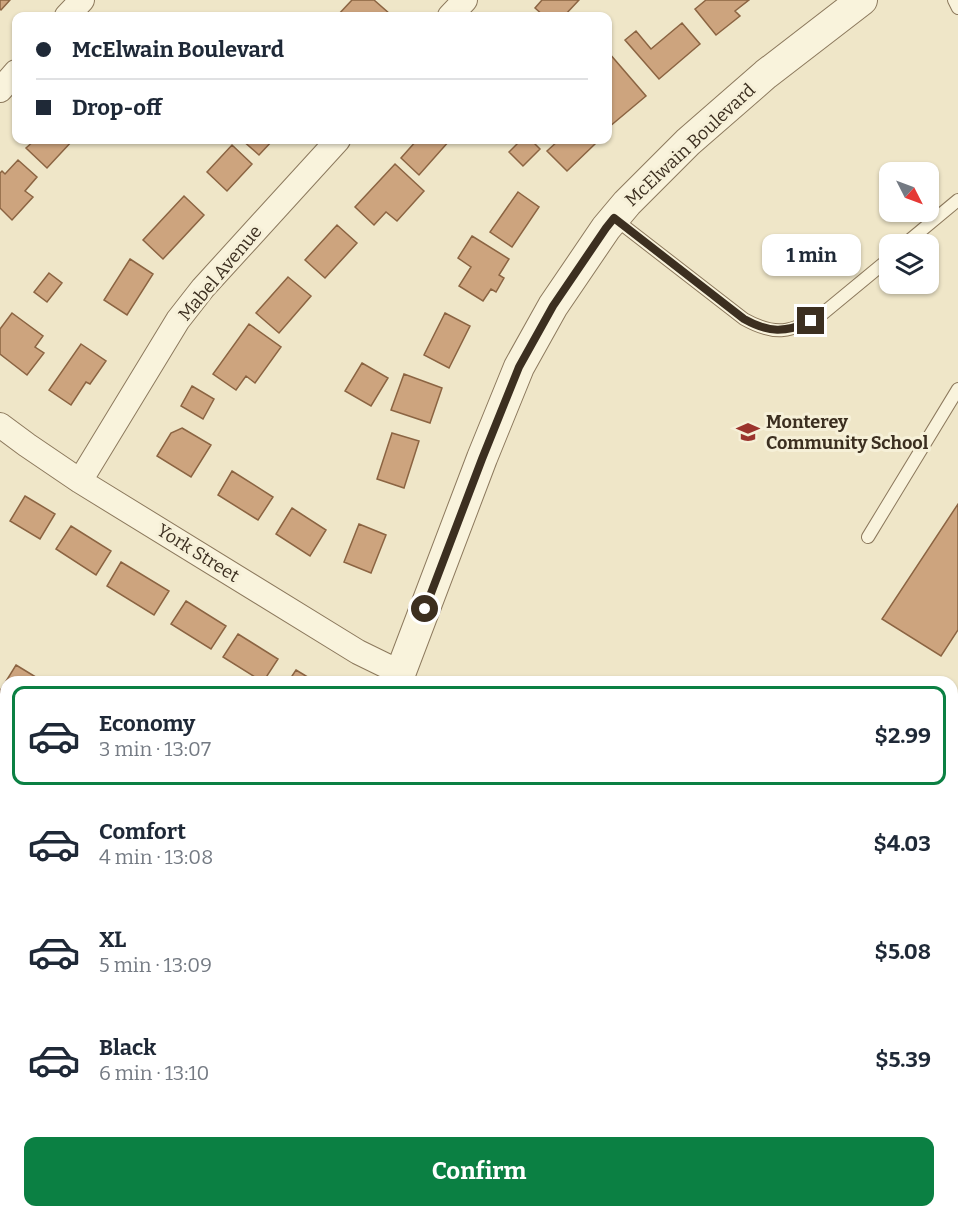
<!DOCTYPE html>
<html lang="en">
<head>
<meta charset="utf-8">
<style>
	:root { --surface:#fff; --page:#f2f2f3; --text:#1f2937; --muted:#747a83; --line:#e0e1e3; --accent:#0b8043 }
	body { margin:0; font-family:Bitter,serif; background:var(--page); color:var(--text); height:100vh; display:flex; flex-direction:column; font-size:22px; white-space:nowrap }
	* { box-sizing:border-box; margin:0 }
	p { font-size:20px; color:var(--muted) }
	.icon { flex:none; width:33px; height:33px; fill:none; stroke:currentColor; stroke-width:2; stroke-linecap:round; stroke-linejoin:round }
	.map { position:relative; flex:1; overflow:hidden }
	.drawer { position:absolute; left:0px; top:676px; width:958px; height:542px; display:flex; flex-direction:column; background:var(--surface); border-radius:18px 18px 0 0; box-shadow:0 2px 4px #0004 }
	.drawer>* { flex:none }
	.hud { position:absolute; left:12px; top:12px; width:600px; height:132px; border-radius:12px; box-shadow:0 2px 4px #0004; display:grid; align-content:center; height:132px; padding:0 24px; background:var(--surface) }
	.needle { width:39px; rotate:132deg }
	.controls { position:absolute; left:879px; top:162px; display:grid; gap:12px }
	.controls a { display:grid; place-items:center; width:60px; height:60px; border-radius:12px; background:var(--surface); box-shadow:0 2px 4px #0004; font-size:30px }
	.end { position:absolute; width:27px; height:27px; margin:-14px; border:8px solid #3c2f20; background:#fff; box-shadow:0 0 0 3px #fff }
	.from { border-radius:50% }
	.bubble { position:absolute; height:42px; border-radius:12px; background:var(--surface); box-shadow:0 2px 4px #0004; font-size:20px; font-weight:700; line-height:42px; text-align:center }
	.hud b { display:flex; align-items:center; gap:21px; height:57px; font-size:22px }
	.hud b+b { border-top:2px solid var(--line) }
	.hud i { width:15px; height:15px; background:var(--text) }
	ul { padding:10px 0 0; list-style:none }
	li { display:flex; align-items:center; gap:18px; height:99px; margin:0 12px 9px; padding:0 12px; border:3px solid transparent; border-radius:12px }
	li div { flex:1 }
	li b { display:block; font-size:22px }
	li em { font-style:normal; font-weight:700 }
	li.selected { border-color:var(--accent) }
	li>.icon { width:54px; height:54px; stroke-width:1.5 }
	.button { display:flex; gap:12px; margin-top:auto; padding:12px 24px }
	.button a { flex:1; height:69px; border-radius:12px; background:var(--accent); color:#fff; font-size:24px; font-weight:700; line-height:69px; text-align:center }
	.map>svg:first-child { display:block }
	.building { fill:#cda47e; stroke:#8b6442; stroke-width:1.5 }
	.lines { fill:none; stroke-linecap:round; stroke-linejoin:round }
	.service-casing { stroke:#8c795d; stroke-width:14 }
	.minor-casing { stroke:#8c795d; stroke-width:26 }
	.tertiary-casing { stroke:#8c795d; stroke-width:32 }
	.service { stroke:#f9f3dc; stroke-width:12 }
	.minor { stroke:#f9f3dc; stroke-width:24 }
	.tertiary { stroke:#f9f3dc; stroke-width:30 }
	.route { stroke:#3c2f20; stroke-width:8 }
	.labels { text-anchor:middle; dominant-baseline:central; stroke-width:6; stroke-linejoin:round; paint-order:stroke }
	.street-label { font-size:18px; fill:#3c2f20; stroke:#f6f0d8 }
	.poi-label { font-size:18px; font-weight:bold; fill:#3c2f20; stroke:#f6f0d8; text-anchor:start }
</style>
</head>
<body>
<div class="map">
<svg width="958" height="1217" viewBox="0 0 958 1217">
	<rect width="100%" height="100%" fill="#efe6c8"/>
	<path class="building" d="M0,0H10L1,10L0,9Z
		M352,0H374L390,14L388,16H337Z
		M542,0H579L564,16H544L535,8Z
		M706,0H749L735,11L740,16L716,35L695,9Z
		M682,23L700,44L659,79L625,40L636,31L651,49Z
		M609,53L646,96L609,127L608,124V89L609,88L608,86V54Z
		M35,140H73L47,168L26,148Z
		M242,140H273L259,155Z
		M417,140H450L419,175L401,158Z
		M521,140H531L540,149L523,166L509,152Z
		M559,140H591L595,144L567,171L547,151Z
		M232,145L252,164L227,191L207,172Z
		M18,160L37,177L25,191L33,197L12,220L0,208V173L2,171L5,174Z
		M395,164L424,191L397,221L386,212L374,225L355,207Z
		M518,192L539,207L512,247L490,232Z
		M184,196L204,215L163,259L143,240Z
		M337,225L357,243L325,278L305,260Z
		M472,236L509,259L499,275L504,278L496,292L491,289L483,301L459,286L471,267L458,258Z
		M130,259L153,274L127,315L104,300Z
		M49,273L62,283L47,302L34,292Z
		M288,277L311,296L279,333L256,313Z
		M12,313L43,336L35,347L44,353L27,375L0,354V329Z
		M445,313L470,326L449,368L424,355Z
		M249,324L281,347L255,383L246,376L236,390L213,374Z
		M81,344L106,361L90,384L86,382L71,405L49,390Z
		M362,363L388,378L371,406L345,391Z
		M404,374L442,388L430,423L391,410Z
		M192,386L214,399L203,419L181,406Z
		M182,428L211,445L191,477L157,456L171,433Z
		M392,433L419,441L404,488L377,479Z
		M232,471L273,497L258,520L218,495Z
		M25,496L55,514L40,539L10,521Z
		M958,504V630L941,656L882,619Z
		M292,508L326,530L310,556L276,534Z
		M359,524L386,535L371,573L344,562Z
		M71,526L111,551L96,575L56,549Z
		M121,562L169,591L154,615L107,586Z
		M186,601L226,626L211,649L171,624Z
		M238,634L278,659L263,682L223,657Z
		M16,665L44,682H6V706L0,703V691Z
		M296,670L316,682H288Z
		M0,812L6,816V848L0,844Z
		M958,971V1018H955L952,1009V972Z
		M0,1128L6,1132V1165L0,1161Z
		M310,1212H355L360,1215L359,1217H319Z
		M407,1212H446L447,1217H389Z
		M686,1213H713V1217H686Z"/>
	<g class="lines">
		<g class="service-casing">
			<path id="service" d="M954,0L958,8
				M615,219L744,319C776,337 791,332 821,315L890,258
				M905,244L958,200
				M868,537L958,389"/>
		</g>
		<g class="minor-casing">
			<path id="minor" d="M67,16L82,0
				M450,16L465,0
				M0,90L16,72
				M0,425L27,445L80,481L358,652L401,673
				M80,481L178,320L203,288L338,140
				M0,759L6,763
				M952,1057L958,1056
				M0,1076L6,1080
				M210,1212L218,1217
				M539,1217L543,1212"/>
		</g>
		<g class="tertiary-casing">
			<path id="tertiary" d="M397,682L482,458L519,367L553,306L606,228L627,203L688,142L766,74L862,0
				M54,1217L59,1212"/>
		</g>
		<use href="#service" class="service"/>
		<use href="#minor" class="minor"/>
		<use href="#tertiary" class="tertiary"/>
	</g>
	<g class="lines">
		<path class="route" d="M425,609L482,459L519,367L553,306L606,228L614,218L744,319C769,333 785,333 811,321"/>
	</g>
	<defs>
		<g id="school-bare" transform="scale(1.8)"><path d="M0-5L7-2L0 1L-7-2ZM-4 1L0 2.5L4 1V4Q0 6-4 4Z" fill="#9b332c" stroke="#f6f0d8" stroke-width="2.5" paint-order="stroke"/></g>
	</defs>
	<g fill-rule="evenodd">
		<use href="#school-bare" x="748" y="432"/>
	</g>
	<g class="labels">
		<g class="street-label">
			<text transform="translate(690 145) rotate(-43)">McElwain Boulevard</text>
			<text transform="translate(220 273) rotate(-50)">Mabel Avenue</text>
			<text transform="translate(198 553) rotate(32)">York Street</text>
		</g>
		<g class="poi-label">
			<text x="766" y="422">Monterey<tspan x="766" dy="21">Community School</tspan></text>
		</g>
	</g>
</svg>
<div class="controls">
<a><svg class="needle" viewBox="-14 -14 28 28"><path d="M0-13l5 13h-10z" fill="#e53935"/><path d="M0 13l5-13h-10z" fill="#747a83"/></svg></a>
<a><svg class="icon" aria-label="layers" viewBox="0 0 24 24"><path d="M12 4l9 5-9 5-9-5zM3 14l9 5 9-5"/></svg></a>
</div>
<i class="end from" style="left:425px;top:609px"></i>
<i class="end" style="left:811px;top:321px"></i>
<div class="bubble" style="left:762px;top:234px;width:99px">1 min</div>
<div class="hud">
<b><i class="from"></i>McElwain Boulevard</b>
<b><i></i>Drop-off</b>
</div>
<section class="drawer">
<ul>
<li class="selected"><svg class="icon" aria-label="car" viewBox="0 0 24 24"><path d="M5 17H2v-5l4-1 3-4h7l3 4 3 1v5h-3M9 17h6M6 11h13"/><circle cx="7" cy="17" r="2"/><circle cx="17" cy="17" r="2"/></svg><div><b>Economy</b><p>3 min · 13:07</p></div><em>$2.99</em></li>
<li><svg class="icon" aria-label="car" viewBox="0 0 24 24"><path d="M5 17H2v-5l4-1 3-4h7l3 4 3 1v5h-3M9 17h6M6 11h13"/><circle cx="7" cy="17" r="2"/><circle cx="17" cy="17" r="2"/></svg><div><b>Comfort</b><p>4 min · 13:08</p></div><em>$4.03</em></li>
<li><svg class="icon" aria-label="car" viewBox="0 0 24 24"><path d="M5 17H2v-5l4-1 3-4h7l3 4 3 1v5h-3M9 17h6M6 11h13"/><circle cx="7" cy="17" r="2"/><circle cx="17" cy="17" r="2"/></svg><div><b>XL</b><p>5 min · 13:09</p></div><em>$5.08</em></li>
<li><svg class="icon" aria-label="car" viewBox="0 0 24 24"><path d="M5 17H2v-5l4-1 3-4h7l3 4 3 1v5h-3M9 17h6M6 11h13"/><circle cx="7" cy="17" r="2"/><circle cx="17" cy="17" r="2"/></svg><div><b>Black</b><p>6 min · 13:10</p></div><em>$5.39</em></li>
</ul>
<div class="button"><a>Confirm</a></div>
</section>
</div>
</body>
</html>
